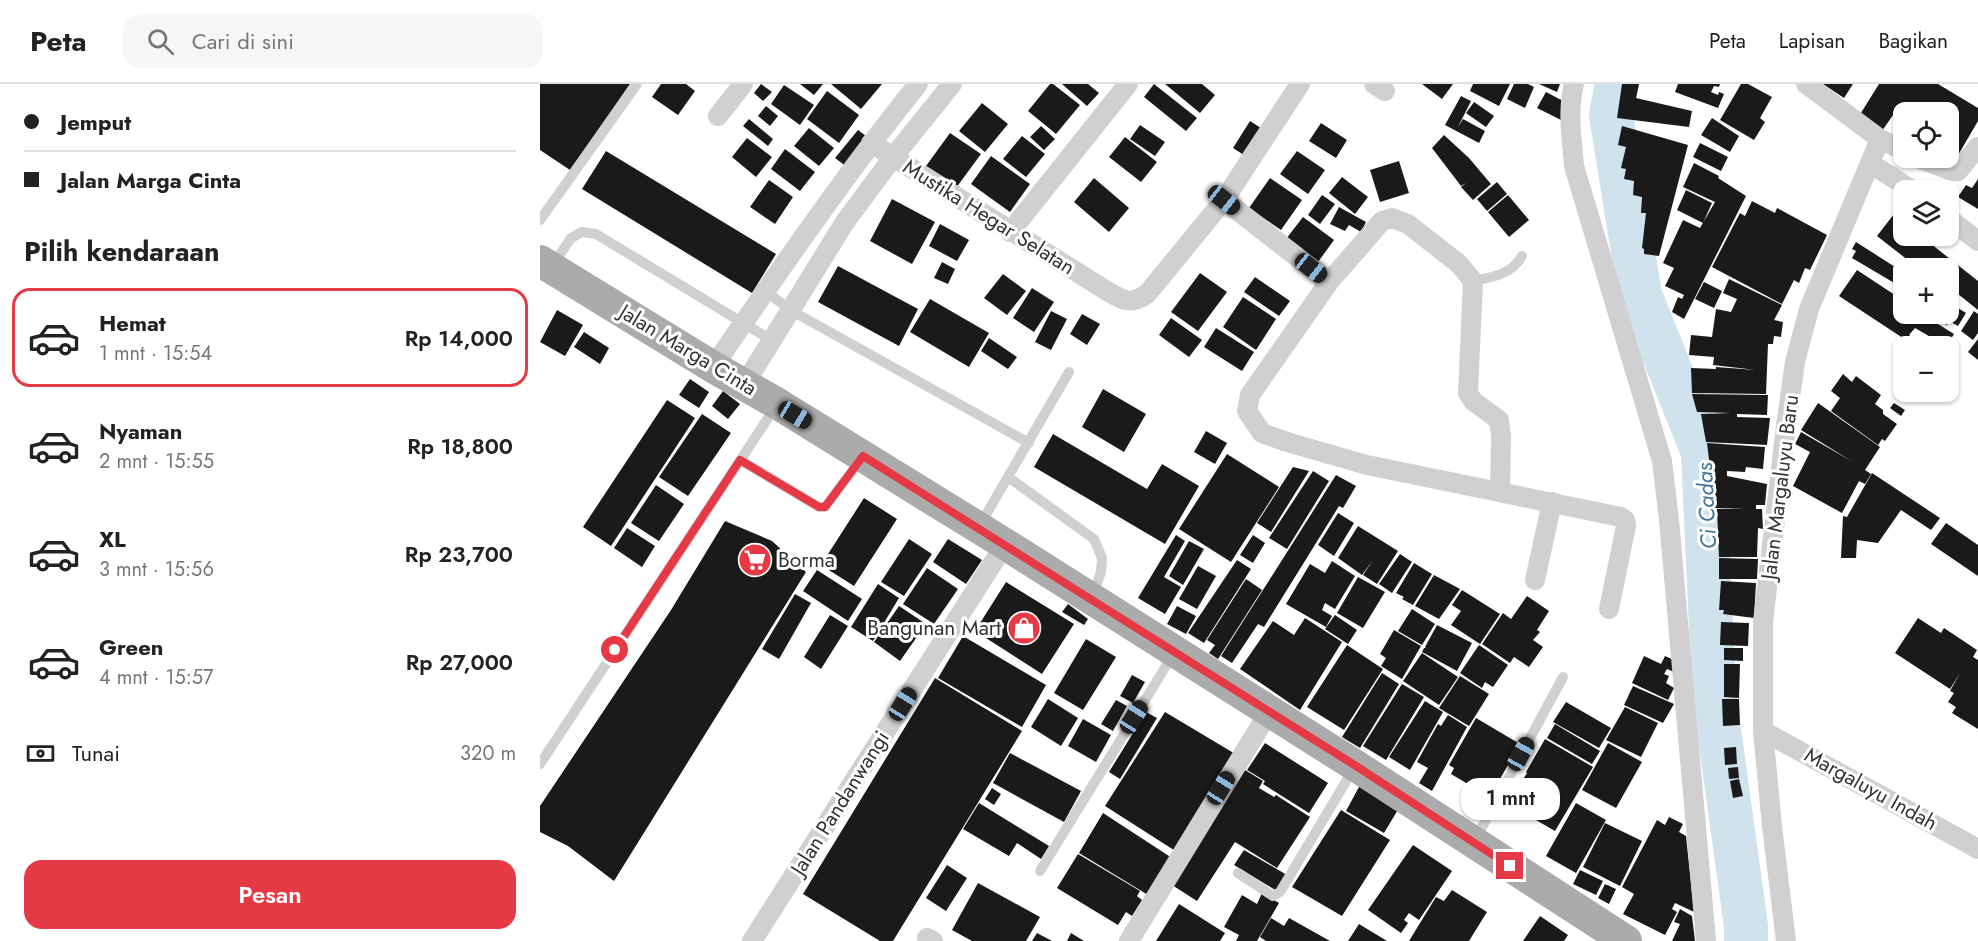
<!DOCTYPE html>
<html lang="id">
<head>
<meta charset="utf-8">
<style>
	:root { --surface:#fff; --page:#f6f6f6; --text:#222; --muted:#767676; --line:#e0e0e0; --accent:#e63946 }
	body { margin:0; font-family:Jost,sans-serif; background:var(--page); color:var(--text); height:100vh; display:flex; flex-direction:column; font-size:22px; white-space:nowrap }
	* { box-sizing:border-box; margin:0 }
	p { font-size:20px; color:var(--muted) }
	.icon { flex:none; width:33px; height:33px; fill:none; stroke:currentColor; stroke-width:2; stroke-linecap:round; stroke-linejoin:round }
	.map { position:relative; flex:1; overflow:hidden }
	.drawer { display:flex; flex-direction:column; background:var(--surface); width:540px }
	.drawer>* { flex:none }
	.guide { display:grid; align-content:center; height:132px; padding:0 24px; background:var(--surface) }
	.buttons { position:absolute; left:1353px; top:18px; display:grid; gap:12px }
	.buttons a { display:grid; place-items:center; width:66px; height:66px; border-radius:12px; background:var(--surface); box-shadow:0 2px 4px #0004; font-size:30px }
	.end { position:absolute; width:27px; height:27px; margin:-14px; border:8px solid #e63946; background:#fff; box-shadow:0 0 0 3px #fff }
	.from { border-radius:50% }
	.bubble { position:absolute; height:42px; border-radius:18px; background:var(--surface); box-shadow:0 2px 4px #0004; font-size:20px; font-weight:600; line-height:42px; text-align:center }
	.car { position:absolute; width:18px; height:36px; margin:-18px -9px; border-radius:8px; box-shadow:0 0 4px 2px #0007; background:linear-gradient(#222 24%,#8ab4d8 0 40%,#222 0 76%,#8ab4d8 0 86%,#222 0) }
	.guide b { display:flex; align-items:center; gap:21px; height:57px; font-size:22px }
	.guide b+b { border-top:2px solid var(--line) }
	.guide i { width:15px; height:15px; background:var(--text) }
	ul { padding:0; list-style:none }
	li { display:flex; align-items:center; gap:18px; height:99px; margin:0 12px 9px; padding:0 12px; border:3px solid transparent; border-radius:18px }
	li div { flex:1 }
	li b { display:block; font-size:22px }
	li em { font-style:normal; font-weight:600 }
	li.on { border-color:var(--accent) }
	li>.icon { width:54px; height:54px; stroke-width:1.5 }
	h2 { padding:0 24px; font-size:27px; line-height:72px }
	.pay { display:flex; align-items:center; gap:15px; height:66px; padding:0 24px; font-size:22px }
	.pay p { margin-inline-start:auto }
	.button { display:flex; gap:12px; margin-top:auto; padding:12px 24px }
	.button a { flex:1; height:69px; border-radius:18px; background:var(--accent); color:#fff; font-size:24px; font-weight:600; line-height:69px; text-align:center }
	header { display:flex; align-items:center; gap:36px; box-sizing:border-box; height:84px; padding:0 30px; background:var(--surface); border-bottom:2px solid var(--line) }
	header strong { font-size:28px }
	nav { display:flex; gap:33px; margin-inline-start:auto; font-size:21px }
	.search { width:420px; height:54px; background:var(--page); display:flex; align-items:center; gap:15px; box-sizing:border-box; padding:0 21px; border-radius:18px; color:var(--muted); font-size:22px }
	main { display:flex; flex:1; min-height:0 }
	.map>svg:first-child { display:block }
	.lines { fill:none; stroke-linecap:round; stroke-linejoin:round }
	.river { stroke:#cfe2ee; stroke-width:44 }
	.building { fill:#1a1a1a }
	.service { stroke:#d0d0d0; stroke-width:10 }
	.minor { stroke:#d0d0d0; stroke-width:20 }
	.primary { stroke:#ababab; stroke-width:32 }
	.route { stroke:#e63946; stroke-width:8 }
	.labels { text-anchor:middle; dominant-baseline:central; stroke-width:6; stroke-linejoin:round; paint-order:stroke }
	.street-label { font-size:21px; fill:#333; stroke:#fff }
	.poi-label { font-size:21px; fill:#333; stroke:#fff; text-anchor:start }
	.water-label { font-size:22px; font-style:italic; fill:#3f7597; stroke:#fff }
</style>
</head>
<body>
<header>
<strong>Peta</strong>
<div class="search"><svg class="icon" aria-label="search" viewBox="0 0 24 24"><circle cx="10" cy="10" r="6"/><path d="M15 15l6 6"/></svg>Cari di sini</div>
<nav><a>Peta</a><a>Lapisan</a><a>Bagikan</a></nav>
</header>
<main>
<section class="drawer">
<div class="guide">
<b><i class="from"></i>Jemput</b>
<b><i></i>Jalan Marga Cinta</b>
</div>
<h2>Pilih kendaraan</h2>
<ul>
<li class="on"><svg class="icon" aria-label="car" viewBox="0 0 24 24"><path d="M5 17H2v-5l4-1 3-4h7l3 4 3 1v5h-3M9 17h6M6 11h13"/><circle cx="7" cy="17" r="2"/><circle cx="17" cy="17" r="2"/></svg><div><b>Hemat</b><p>1 mnt · 15:54</p></div><em>Rp 14,000</em></li>
<li><svg class="icon" aria-label="car" viewBox="0 0 24 24"><path d="M5 17H2v-5l4-1 3-4h7l3 4 3 1v5h-3M9 17h6M6 11h13"/><circle cx="7" cy="17" r="2"/><circle cx="17" cy="17" r="2"/></svg><div><b>Nyaman</b><p>2 mnt · 15:55</p></div><em>Rp 18,800</em></li>
<li><svg class="icon" aria-label="car" viewBox="0 0 24 24"><path d="M5 17H2v-5l4-1 3-4h7l3 4 3 1v5h-3M9 17h6M6 11h13"/><circle cx="7" cy="17" r="2"/><circle cx="17" cy="17" r="2"/></svg><div><b>XL</b><p>3 mnt · 15:56</p></div><em>Rp 23,700</em></li>
<li><svg class="icon" aria-label="car" viewBox="0 0 24 24"><path d="M5 17H2v-5l4-1 3-4h7l3 4 3 1v5h-3M9 17h6M6 11h13"/><circle cx="7" cy="17" r="2"/><circle cx="17" cy="17" r="2"/></svg><div><b>Green</b><p>4 mnt · 15:57</p></div><em>Rp 27,000</em></li>
</ul>
<div class="pay"><svg class="icon" aria-label="cash" viewBox="0 0 24 24"><path d="M3 7h18v10H3z"/><circle cx="12" cy="12" r="2"/></svg>Tunai<p>320 m</p></div>
<div class="button"><a>Pesan</a></div>
</section>
<div class="map">
<svg width="1438" height="857" viewBox="0 0 1438 857">
	<rect width="100%" height="100%" fill="#fff"/>
	<g class="lines">
		<path class="river" d="M1077,0L1071,31L1100,211L1163,368L1174,610L1206,842V857"/>
	</g>
	<path class="building" d="M0,0H90L30,86L0,66Z
		M121,0H146L155,7L138,31L112,13Z
		M221,0L232,8L223,17L214,9Z
		M260,0H283L274,11Z
		M291,0H342L321,25Z
		M510,0H513L540,21L516,50L488,27Z
		M522,0H548L559,9L547,22Z
		M614,0L657,34L646,47L604,13Z
		M625,0H662L675,11L660,29Z
		M882,0H913L902,15Z
		M933,0H970L959,22L930,7Z
		M974,0H988L994,3L985,24L967,15Z
		M999,0H1020L1017,8Z
		M1082,0H1099L1096,14L1152,27L1149,43L1077,34Z
		M1138,0H1180L1179,3L1174,2L1171,8L1178,11L1179,8L1184,10L1178,24L1135,8Z
		M1201,0H1208L1232,13L1220,34L1225,38L1214,56L1180,36Z
		M1283,0H1313L1304,14Z
		M1339,0H1398L1438,24V37L1410,85L1391,74H1408V28H1364V40L1353,31L1342,47L1319,32Z
		M244,1L274,21L260,41L231,20Z
		M287,7L319,31L299,59L267,35Z
		M1006,8L1027,19L1023,37L997,24Z
		M921,12L931,17L918,43L923,35L945,47L939,59L905,41Z
		M934,18L954,32L946,43L926,29Z
		M442,19L468,40L445,68L419,47Z
		M226,22L238,32L230,42L218,32Z
		M1172,34L1199,52L1190,68L1161,51Z
		M209,35L233,55L228,62L203,42Z
		M710,37L724,46L707,73L693,64Z
		M781,39L807,56L796,74L769,57Z
		M600,41L625,58L615,72L590,55Z
		M501,42L515,55L504,66L490,53Z
		M1082,42L1148,61L1119,172L1104,170V165L1102,164L1106,129H1101L1102,113L1093,111L1094,97L1084,95L1086,85L1081,84L1086,63L1078,61Z
		M269,44L294,64L279,82L254,62Z
		M318,46L330,55L307,83L295,74Z
		M410,49L441,70L416,104L386,82Z
		M904,51L929,74L951,100L933,116L921,103L926,99L921,102L892,64Z
		M482,52L505,70L486,93L463,75Z
		M585,53L617,78L601,98L569,73Z
		M207,54L232,73L216,93L192,73Z
		M1160,59L1188,73L1181,87L1153,73Z
		M245,65L275,88L260,107L231,85Z
		M66,67L236,170L212,209L42,105Z
		M757,67L785,86L768,110L740,90Z
		M451,72L490,100L470,128L431,100Z
		M859,77L869,109L840,118L830,86Z
		M1154,79L1179,92L1178,94L1206,112L1144,235L1132,228L1138,213L1142,215L1144,211L1125,202L1134,184L1123,179L1143,136L1160,144L1175,118L1143,103Z
		M802,93L828,113L815,130L789,109Z
		M554,94L589,124L569,148L534,118Z
		M730,94L762,116L741,146L709,124Z
		M1438,95V125L1418,113L1426,101L1432,104Z
		M229,96L253,113L235,140L210,123Z
		M957,98L967,110L947,127L937,115Z
		M1146,106L1172,119L1163,139L1137,126Z
		M782,111L795,120L780,140L768,131Z
		M968,111L989,136L969,153L948,128Z
		M352,115L395,138L372,180L330,157Z
		M1212,117L1235,129L1237,124L1287,151L1270,186L1265,184L1259,199L1254,196L1242,220L1172,183L1200,129L1205,132Z
		M799,123L826,138L821,148L809,141L805,147L790,140Z
		M1354,130L1362,135L1359,138L1364,141V152H1381L1438,197V226L1408,202V184H1387L1382,180L1378,184L1337,152Z
		M763,133L794,156L778,178L746,155Z
		M400,140L429,156L417,177L389,162Z
		M1316,158L1363,188L1356,200L1312,174L1316,167L1312,165Z
		M402,178L415,185L408,200L394,194Z
		M298,182L378,225L359,262L278,218Z
		M1317,186L1364,217V230H1382L1414,250L1406,262L1375,244L1369,251L1381,260L1379,262H1375L1299,212Z
		M660,189L687,208L658,247L631,228Z
		M463,190L486,207L467,231L444,214Z
		M715,193L750,217L739,232L704,208Z
		M1189,195L1242,221L1234,236L1243,238L1241,253L1234,252L1233,260H1228L1226,310L1152,309L1151,284L1176,285V283L1216,286L1173,281L1174,273L1149,271L1151,251L1172,253L1176,225L1191,228L1197,215L1183,209Z
		M1164,198L1182,207L1174,224L1155,215Z
		M492,204L514,218L494,248L473,234Z
		M703,213L736,235L716,266L683,243Z
		M390,215L449,249L429,283L370,248Z
		M1408,218L1426,229L1418,242L1409,237L1407,241L1386,230H1408Z
		M17,226L43,241L25,272L0,258Z
		M511,227L527,235L511,266L495,258Z
		M1434,227L1438,230V249L1433,256L1421,247Z
		M542,230L560,240L547,261L530,250Z
		M631,234L662,256L649,273L619,251Z
		M676,244L714,268L702,287L664,263Z
		M44,248L69,264L60,280L34,263Z
		M449,254L477,273L468,285L441,267Z
		M1438,255V276L1428,268Z
		M1303,290L1312,298L1316,292L1341,311L1335,320L1343,326V330L1357,340L1345,357L1342,355L1338,361L1291,327L1300,314L1291,307Z
		M150,295L169,308L159,324L139,311Z
		M563,305L606,330L584,368L542,343Z
		M183,307L200,320L188,335L172,322Z
		M1152,310L1228,311L1227,331L1197,330V333L1230,334L1227,361L1166,358L1161,330L1191,329L1157,328Z
		M127,316L155,334L71,462L43,443Z
		M1278,319L1340,363L1325,386L1331,390L1325,400L1319,397L1302,429L1253,402L1270,368L1255,360L1261,348L1313,378L1261,346Z
		M1354,319L1365,326L1361,332L1350,324Z
		M162,330L191,349L148,412L119,393Z
		M666,347L687,359L675,380L654,368Z
		M513,350L607,405L622,380L659,402L625,460L494,383Z
		M1167,359L1225,363L1223,385L1206,383L1205,388L1187,387V392L1227,400L1225,421H1216V425H1222L1223,445L1218,444L1217,473H1179L1177,425L1204,424H1175Z
		M687,370L739,403L691,478L639,445Z
		M753,383L769,387L731,448L717,439Z
		M773,387L789,397L747,465L729,454Z
		M1332,389L1400,434L1391,446L1361,426L1338,459L1317,456L1316,474H1301L1303,432L1307,433Z
		M796,391L816,402L803,424L799,422L724,543L718,540L692,579L681,572Z
		M116,401L144,420L119,457L91,439Z
		M324,414L357,435L314,502L281,481Z
		M798,429L814,439L794,472L778,461Z
		M185,437L232,457L266,488L74,797L28,762L0,748V722L131,526Z
		M1406,439L1438,461V492L1391,460Z
		M818,442L858,467L837,500L823,491L833,476L822,491L798,474Z
		M87,444L115,462L102,483L74,464Z
		M636,451L645,457L624,493L641,503L625,530L598,514Z
		M713,451L725,459L713,479L700,471Z
		M369,455L392,470L364,512L341,498Z
		M408,455L442,476L426,500L393,478Z
		M649,457L664,465L643,501L629,492Z
		M860,470L872,478L852,509L839,500Z
		M1179,474L1218,475L1217,495H1179Z
		M697,476L711,485L664,559L648,549Z
		M792,477L815,492L795,525L785,519L782,526L792,532L786,543L746,520L770,480L785,489Z
		M874,479L892,490L873,521L862,515L864,513L856,509Z
		M658,482L676,492L657,525L639,515Z
		M387,484L418,505L394,540L363,520Z
		M277,486L322,515L308,537L263,507Z
		M894,491L920,505L899,535L875,522Z
		M818,493L845,508L823,544L797,529Z
		M706,495L722,506L678,575L669,569L675,561L667,556Z
		M1181,497L1216,499L1214,534L1183,530L1184,526H1179Z
		M466,498L534,540L502,590L435,547Z
		M338,500L359,514L333,557L311,543Z
		M922,506L960,530L940,560L911,541L921,527L912,521Z
		M255,510L271,519L239,575L222,565Z
		M987,512L1009,527L997,546L1000,548L993,556L1003,563L989,583L974,573L970,579L942,560L963,529L971,535Z
		M528,520L548,535L544,541L522,528Z
		M359,522L386,540L360,577L334,558Z
		M637,522L656,532L646,550L627,540Z
		M872,525L895,540L882,561L858,547Z
		M290,531L308,542L281,585L264,573Z
		M795,531L817,546L808,560L785,545Z
		M765,534L802,558L760,626L700,585L733,537L754,551Z
		M1378,534L1401,549L1404,544L1437,566L1433,573L1438,576V645L1412,629L1416,623L1408,618L1414,609L1410,607L1420,589L1410,605L1355,569Z
		M1181,538L1209,539L1208,562L1180,561Z
		M897,541L932,559L917,587L882,568L884,564H886L885,563Z
		M854,546L881,562L862,595L841,582L846,574L840,570Z
		M423,552L506,601L482,643L398,594Z
		M546,555L576,573L543,626L514,609Z
		M807,561L843,585L804,646L767,623Z
		M939,561L968,581L953,603L945,598L942,604L920,589Z
		M1184,564H1203V577L1184,576Z
		M882,569L918,593L899,621L863,597Z
		M1104,572L1121,580L1125,572L1134,576V588L1127,585L1124,590L1129,592L1126,599L1134,604L1128,616L1092,599Z
		M1184,580H1200L1199,614L1184,613Z
		M842,589L859,600L820,664L802,653Z
		M592,591L605,598L593,619L580,612Z
		M920,592L949,610L929,642L899,624Z
		M395,594L482,647L353,857H340L263,810Z
		M862,600L884,613L846,676L823,662Z
		M1093,602L1134,620L1123,639L1084,621Z
		M508,615L538,634L521,662L491,643Z
		M1182,615H1199L1200,641L1183,642Z
		M576,616L587,622L573,647L561,640Z
		M885,617L903,628L870,686L849,673Z
		M1026,618L1071,644L1059,664L1013,638Z
		M1085,623L1118,639L1101,673L1066,656Z
		M606,628L617,634L580,695L569,688Z
		M625,628L697,671L637,768L565,722Z
		M908,631L927,643L892,707L879,699L888,684L877,678L898,640L901,642Z
		M936,634L980,660L956,702L948,698L943,709L911,690L914,684L909,681Z
		M543,635L571,651L556,678L528,662Z
		M1015,640L1060,667L1052,680L1007,654Z
		M1005,655L1053,683L1015,747L984,729L983,732L961,719L976,694L982,697L987,689L986,688Z
		M725,659L788,699L769,729L723,700L725,697L707,686Z
		M1068,659L1102,678L1076,724L1042,706Z
		M1196,663L1197,680L1185,681L1184,664Z
		M470,669L541,707L524,738L453,699Z
		M1198,683L1199,694L1189,695L1188,684Z
		M705,686L723,697L719,704L734,713L736,711L770,733L737,784L695,758L657,817L632,801Z
		M1199,695L1203,712L1193,714L1190,697Z
		M820,701L859,724L844,749L806,727Z
		M452,704L461,710L454,721L445,715Z
		M439,719L509,762L501,775L477,759L469,772L423,745Z
		M1036,719L1066,736L1036,789L1006,772Z
		M801,726L850,756L802,832L752,803Z
		M563,729L632,774L608,811L539,769Z
		M1129,733L1143,740L1139,748L1146,752L1154,828L1135,819L1132,825L1137,828L1125,851L1083,830L1094,810L1082,803L1117,736L1125,741Z
		M1065,739L1102,757L1080,802L1043,783Z
		M873,761L912,787L879,836L869,829L864,836L868,839L861,849L828,826Z
		M704,766L747,791L737,807L694,781Z
		M538,770L600,807L597,812L602,816L592,832L586,828L578,841L517,804Z
		M407,781L427,794L406,827L386,814Z
		M1040,786L1063,797L1056,811L1033,800Z
		M438,799L500,833L486,857H432L412,846Z
		M1065,800L1076,805L1069,820L1058,814Z
		M912,806L947,828L929,857H869L896,813L904,817Z
		M722,809L739,819L717,857H696L699,851L684,843L702,811L717,820Z
		M639,820L685,849L680,857H616Z
		M1140,825L1152,832L1155,857H1132L1140,840L1134,838Z
		M1000,832L1028,851L1024,857H983Z
		M731,834L744,842L749,834L790,857H726L720,853Z
		M819,840L847,857H808Z
		M497,849L512,857H492Z
		M531,849L544,857H527Z"/>
	<g class="lines">
		<path class="service" d="M0,136L97,0
			M12,182L31,154L42,148L56,150L233,257
			M933,197C953,193 971,191 982,172
			M225,207L252,227L489,359
			M200,376L279,423H285L322,374
			M468,393L554,455L562,474L561,488L553,511
			M440,441L529,288
			M0,680L236,322
			M935,756L1023,593
			M500,787L634,569
			M698,789L733,812L740,808L814,684"/>
		<path class="minor" d="M834,0L845,7
			M1034,0C1027,27 1032,55 1034,82L1122,377L1129,436L1166,857
			M178,32L203,0
			M1340,55L1364,67
			M331,59L567,207C584,217 590,221 607,210L684,116L760,0
			M1377,74L1412,87H1418L1438,63
			M1330,79L1372,106
			M684,116L789,198L842,137L852,134L868,140L919,180L933,197L928,309L933,317L959,336L961,352L960,408
			M1408,134L1438,157
			M470,148L588,0
			M789,198L710,311L707,327L722,349L747,358L827,381L1081,433L1085,436L1086,442L1069,525
			M173,283C239,187 305,91 378,0
			M204,301L305,138L354,72L412,0
			M995,496L1012,418
			M1223,647L1438,765
			M387,854L393,857
			M212,857L465,460
			M589,857L729,628
			M1246,857L1232,742L1223,647V538L1246,342L1255,278L1269,225L1340,55L1266,0"/>
		<path class="primary" d="M0,177L173,283L238,320L465,460L816,682L1086,857"/>
	</g>
	<g class="lines">
		<path class="route" d="M75,566L200,376L279,423H285L323,372L816,682L970,782"/>
	</g>
	<defs>
		<g id="supermarket-disc" transform="scale(1.725)"><circle r="9.5" fill="#e63946" stroke="#fff"/><path d="M-6-5.5h2.5l.6 2H6L4.5 2H-2.5L-4.4-4H-6ZM-1.5 3.2a1.3 1.3 0 1 0 .1 0ZM3 3.2a1.3 1.3 0 1 0 .1 0Z" fill="#fff"/></g>
		<g id="shop-disc" transform="scale(1.725)"><circle r="9.5" fill="#e63946" stroke="#fff"/><path d="M-5-2.5h2.3a2.7 3.5 0 0 1 5.4 0H5L5.5 6h-11ZM-1.5-2.5h3a1.5 2.3 0 0 0-3 0Z" fill="#fff"/></g>
	</defs>
	<g fill-rule="evenodd">
		<use href="#supermarket-disc" x="215" y="476"/>
		<use href="#shop-disc" x="484" y="544"/>
	</g>
	<g class="labels">
		<g class="street-label">
			<text transform="translate(449 133) rotate(32)">Mustika Hegar Selatan</text>
			<text transform="translate(148 266) rotate(31)">Jalan Marga Cinta</text>
			<text transform="translate(1240 403) rotate(-83)">Jalan Margaluyu Baru</text>
			<text transform="translate(1331 705) rotate(29)">Margaluyu Indah</text>
			<text transform="translate(300 719) rotate(-58)">Jalan Pandanwangi</text>
		</g>
		<g class="poi-label">
			<text x="238" y="476">Borma</text>
			<text x="461" y="544" text-anchor="end">Bangunan Mart</text>
		</g>
		<g class="water-label">
			<text transform="translate(1166 422) rotate(-93)">Ci Cadas</text>
		</g>
	</g>
</svg>
<div class="buttons">
<a><svg class="icon" aria-label="locate" viewBox="0 0 24 24"><circle cx="12" cy="12" r="6"/><path d="M12 2v4M12 18v4M2 12h4M18 12h4"/></svg></a>
<a><svg class="icon" aria-label="layers" viewBox="0 0 24 24"><path d="M12 4l9 5-9 5-9-5zM3 14l9 5 9-5"/></svg></a>
<a>+</a>
<a>−</a>
</div>
<i class="end from" style="left:75px;top:566px"></i>
<i class="end" style="left:970px;top:782px"></i>
<div class="bubble" style="left:921px;top:694px;width:99px">1 mnt</div>
<i class="car" style="left:684px;top:116px;rotate:128deg"></i>
<i class="car" style="left:771px;top:184px;rotate:128deg"></i>
<i class="car" style="left:255px;top:331px;rotate:121deg"></i>
<i class="car" style="left:363px;top:620px;rotate:32deg"></i>
<i class="car" style="left:594px;top:633px;rotate:32deg"></i>
<i class="car" style="left:981px;top:670px;rotate:29deg"></i>
<i class="car" style="left:681px;top:704px;rotate:32deg"></i>
</div>
</main>
</body>
</html>
